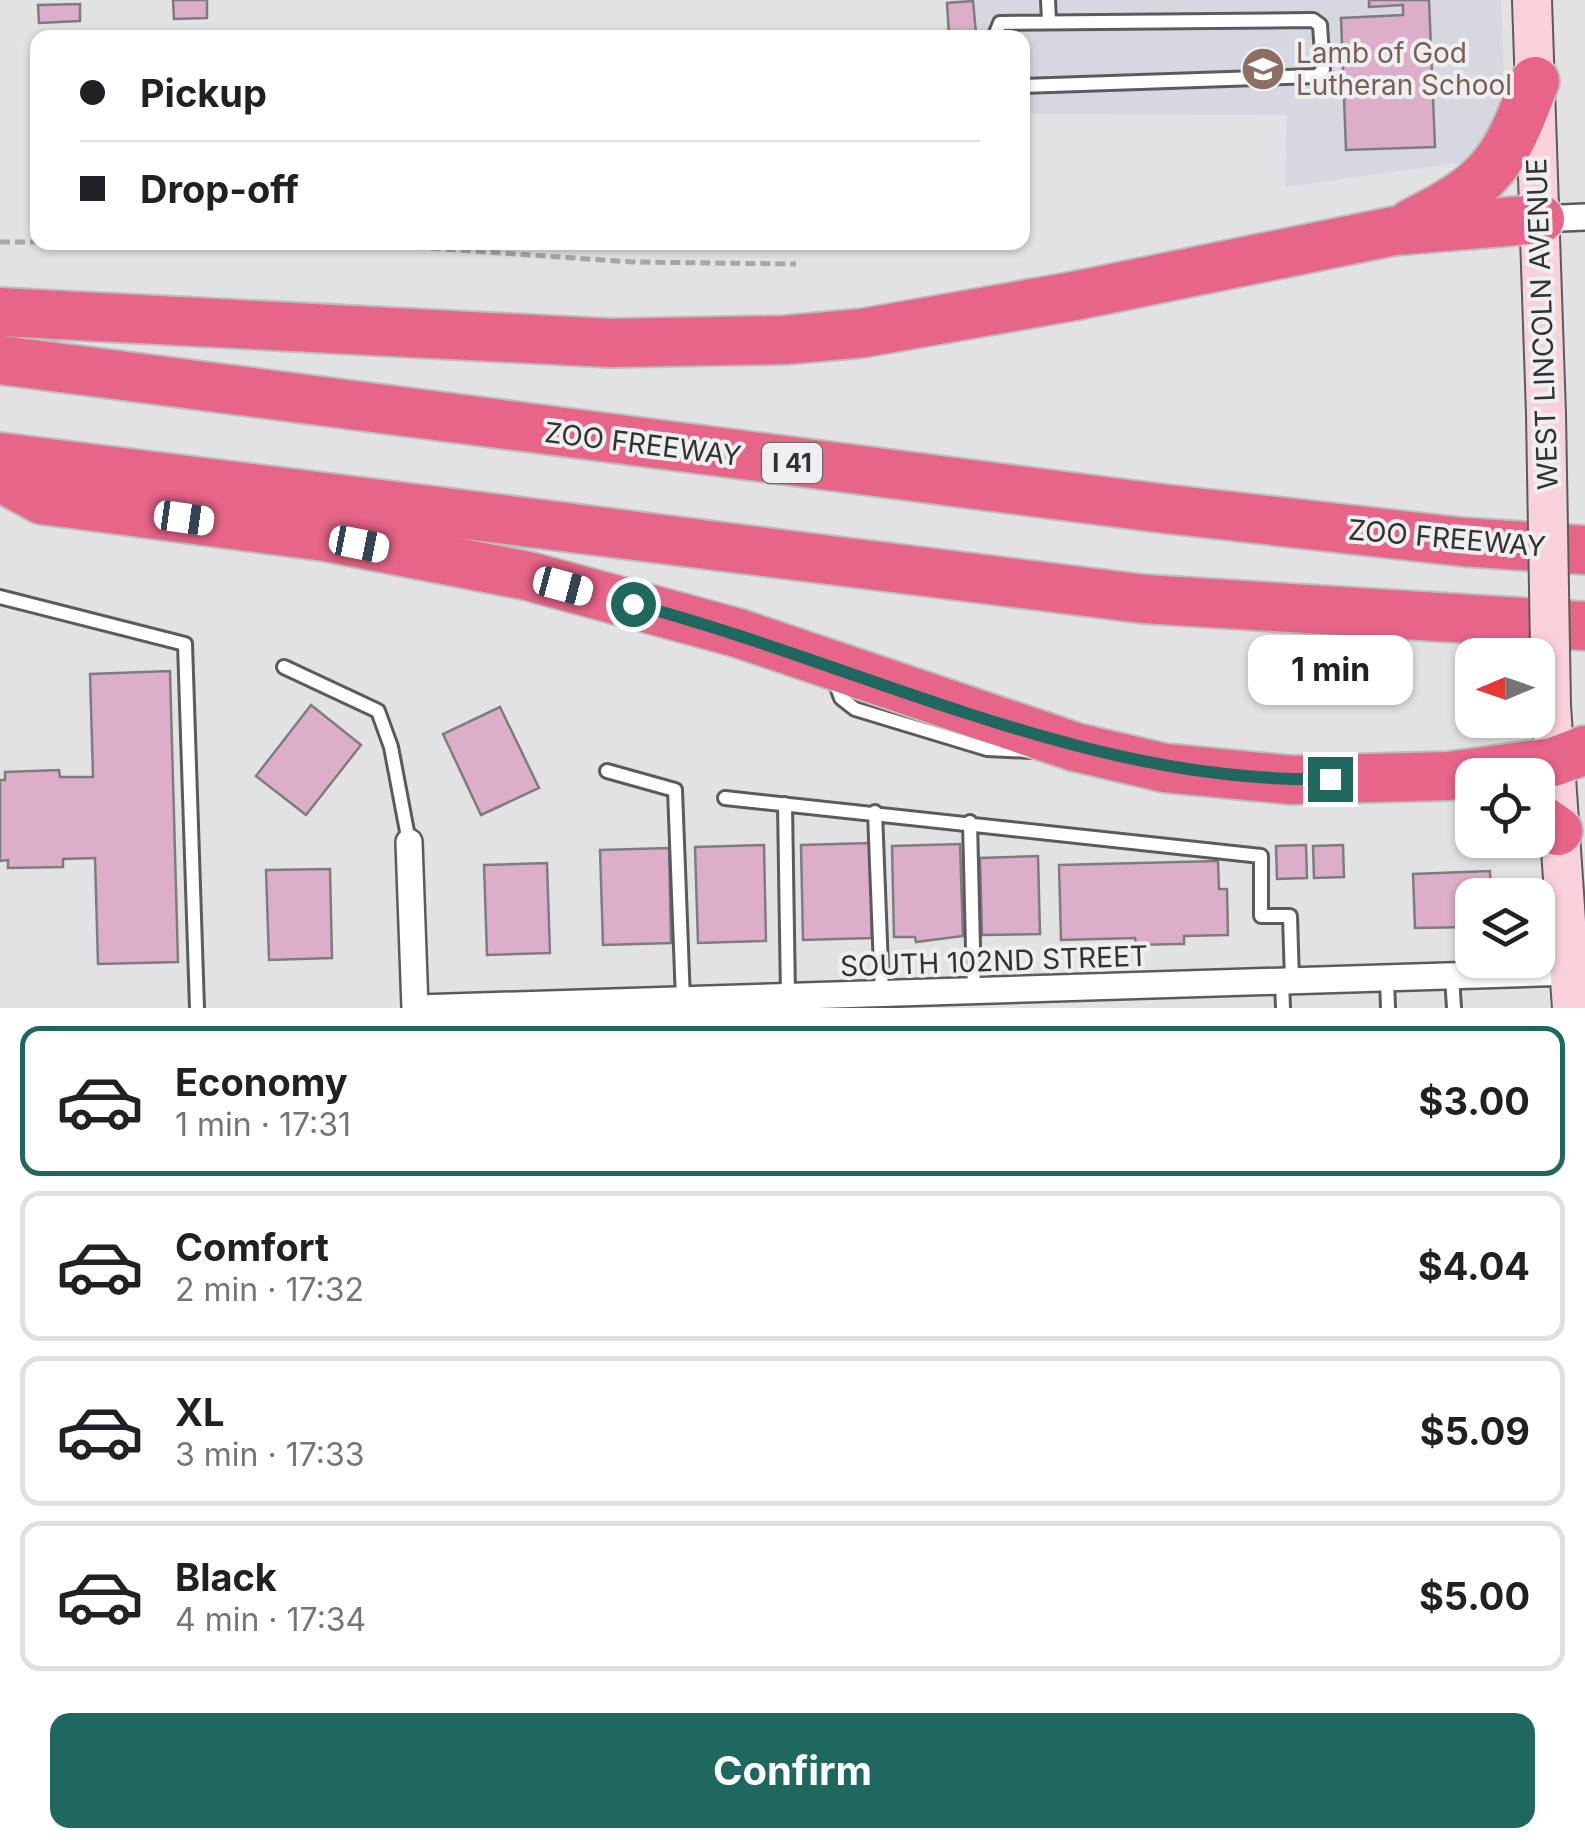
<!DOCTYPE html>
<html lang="en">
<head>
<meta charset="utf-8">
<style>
	:root { --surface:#fff; --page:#f6f6f6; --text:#202124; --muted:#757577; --line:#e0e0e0; --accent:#1f6860 }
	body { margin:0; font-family:Inter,sans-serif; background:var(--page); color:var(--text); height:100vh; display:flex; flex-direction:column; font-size:38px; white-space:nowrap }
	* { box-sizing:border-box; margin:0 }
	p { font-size:32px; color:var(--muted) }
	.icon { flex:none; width:55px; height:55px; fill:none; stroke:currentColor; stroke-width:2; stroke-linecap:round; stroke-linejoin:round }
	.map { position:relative; height:1008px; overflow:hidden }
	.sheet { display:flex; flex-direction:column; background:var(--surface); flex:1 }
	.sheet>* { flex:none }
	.banner { position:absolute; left:30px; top:30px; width:1000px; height:220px; border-radius:20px; box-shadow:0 2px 8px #0004; display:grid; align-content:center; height:220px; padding:0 50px; background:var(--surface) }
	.needle { width:65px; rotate:268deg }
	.fabs { position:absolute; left:1455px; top:638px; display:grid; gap:20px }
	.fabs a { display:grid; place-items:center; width:100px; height:100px; border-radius:20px; background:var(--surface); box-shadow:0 2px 8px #0004; font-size:50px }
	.end { position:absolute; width:45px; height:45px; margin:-22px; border:12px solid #1f6860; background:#fff; box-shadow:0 0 0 5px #fff }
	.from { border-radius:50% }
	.bubble { position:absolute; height:70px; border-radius:20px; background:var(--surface); box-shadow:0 2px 8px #0004; font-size:32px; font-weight:700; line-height:70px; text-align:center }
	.car { position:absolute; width:30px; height:60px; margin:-30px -15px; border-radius:12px; box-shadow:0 0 8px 2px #0007; background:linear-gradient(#fff 24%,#345 0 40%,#fff 0 76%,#345 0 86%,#fff 0) }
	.banner b { display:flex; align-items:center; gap:35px; height:95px; font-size:38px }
	.banner b+b { border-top:2px solid var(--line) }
	.banner i { width:25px; height:25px; background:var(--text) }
	ul { padding:18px 0 0; list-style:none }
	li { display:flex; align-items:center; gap:30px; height:150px; margin:0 20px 15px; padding:0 30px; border:5px solid var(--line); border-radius:20px }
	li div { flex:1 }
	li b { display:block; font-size:38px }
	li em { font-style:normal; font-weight:700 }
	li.current { border-color:var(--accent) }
	li>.icon { width:90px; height:90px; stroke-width:1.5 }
	.primary-button { display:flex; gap:20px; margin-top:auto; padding:20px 50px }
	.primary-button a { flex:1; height:115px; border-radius:20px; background:var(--accent); color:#fff; font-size:40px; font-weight:700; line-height:115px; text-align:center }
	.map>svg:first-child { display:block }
	.built { fill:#d6d7e0 }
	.building { fill:#ddaec9; stroke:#7f7c7e; stroke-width:2.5 }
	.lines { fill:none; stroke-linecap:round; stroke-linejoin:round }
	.lane-casing { stroke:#5b5b5d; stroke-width:18 }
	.street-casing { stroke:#5b5b5d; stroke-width:30 }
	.secondary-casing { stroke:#5b5b5d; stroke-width:42 }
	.highway-casing { stroke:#bdbdbe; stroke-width:52 }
	.path { stroke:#a7a7a8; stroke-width:5; stroke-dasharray:10 5; stroke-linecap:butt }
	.lane { stroke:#fff; stroke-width:12 }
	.street { stroke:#fff; stroke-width:25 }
	.secondary { stroke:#f8d1db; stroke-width:38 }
	.highway { stroke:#e66588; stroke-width:48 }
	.secondary-bridge-casing { stroke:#5b5b5d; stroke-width:42; stroke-linecap:butt }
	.secondary-bridge { stroke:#f8d1db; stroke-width:38 }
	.route { stroke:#1f6860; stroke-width:12 }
	.labels { text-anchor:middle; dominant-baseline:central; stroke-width:8; stroke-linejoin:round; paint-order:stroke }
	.shield { fill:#efeff2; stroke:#6b6b6c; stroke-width:2.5 }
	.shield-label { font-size:25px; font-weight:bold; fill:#323233 }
	.education-label { font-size:28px; fill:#785e54; stroke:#efeff2; text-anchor:start }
	.street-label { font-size:28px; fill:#323233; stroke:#efeff2 }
</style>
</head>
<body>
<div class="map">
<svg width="1585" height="1008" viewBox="0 0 1585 1008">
	<rect width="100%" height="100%" fill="#e2e2e4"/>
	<path class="built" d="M950,0H1501L1505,101L1492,132L1465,162L1285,187L1287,115L1023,114L1022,38L952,37Z"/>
	<path class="building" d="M173,0H207V18L174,19Z
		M1369,0H1429L1435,147L1346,150L1341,18L1403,15V5L1369,7Z
		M973,1L976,33L949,35L947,3Z
		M80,4V21L39,23L38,5Z
		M170,671L178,962L98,964L95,858L63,859V867L8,868V860L0,861V780H5V772L59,770L60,777H93L90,674Z
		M311,705L361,745L306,815L256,776Z
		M500,707L539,788L481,815L443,734Z
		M870,843L872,938L803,940L801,845Z
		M960,844L963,936L916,942L915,937H894L892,846Z
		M764,845L766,941L698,943L695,847Z
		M1306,845L1307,878L1277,879L1276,846Z
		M1343,845L1344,877L1314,878L1313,846Z
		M669,848L671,943L603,945L600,850Z
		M1038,856L1040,934L982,935L980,858Z
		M1218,861L1219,889H1227L1228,935L1184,936V944H1176L1136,945L1135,938L1061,940L1059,865Z
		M547,863L550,953L487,955L484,865Z
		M330,869L332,958L269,960L266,870Z
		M1490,871L1491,895H1472V927L1415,928L1413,874Z"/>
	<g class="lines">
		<g class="lane-casing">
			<path id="lane" d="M1048,0L1049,21
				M994,38L1000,23L1313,20L1320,25L1323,70L1317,76L1022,86
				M0,597L185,644L197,1008
				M284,667L378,711L391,747L409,842
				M834,679L841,698L855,709L987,749L1031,751
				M607,771L675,790L683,1000
				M725,798L1261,856V916H1290L1292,981
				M785,804L788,997
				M875,812L882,994
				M970,822L974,990
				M1452,977L1454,1008
				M1387,979L1388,1008
				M1282,981L1283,1008"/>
		</g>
		<g class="street-casing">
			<path id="street" d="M1540,219L1585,217
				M409,842L415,1008
				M418,1008L1571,972"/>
		</g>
		<g class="secondary-casing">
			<path id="secondary" d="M1532,0L1546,414
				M1551,706L1572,1008"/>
		</g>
		<g class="highway-casing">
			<path id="highway" d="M1412,223C1491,184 1505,163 1535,81
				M0,312L610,343L785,340L863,333L1074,296L1394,231L1540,219
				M0,360L1158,508L1463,542L1585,550
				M0,457L1144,599L1585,626
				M0,477L42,500L326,537L528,576L738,633L1075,747L1165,768L1292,780L1448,776L1553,762L1585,750
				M1538,817L1558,831"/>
		</g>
		<path class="path" d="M0,242H38
			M341,242L632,262L796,264"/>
		<use href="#lane" class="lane"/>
		<use href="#street" class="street"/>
		<use href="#secondary" class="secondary"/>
		<use href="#highway" class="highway"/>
		<g class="secondary-bridge-casing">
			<path id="secondary-bridge" d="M1546,414L1551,706"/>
		</g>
		<use href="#secondary-bridge" class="secondary-bridge"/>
	</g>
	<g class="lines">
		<path class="route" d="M633,604C863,665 1089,785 1330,779"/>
	</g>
	<defs>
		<g id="school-disc" transform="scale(2.25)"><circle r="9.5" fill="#8d6e63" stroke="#efeff2"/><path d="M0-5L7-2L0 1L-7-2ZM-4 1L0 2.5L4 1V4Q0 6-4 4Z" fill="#fff"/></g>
	</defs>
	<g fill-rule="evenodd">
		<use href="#school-disc" x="1263" y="69"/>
	</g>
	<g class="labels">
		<rect class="shield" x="762" y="443" width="60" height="40" rx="8"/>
		<g class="shield-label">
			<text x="792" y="463">I 41</text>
		</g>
		<g class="education-label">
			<text x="1296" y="53">Lamb of God<tspan x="1296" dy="32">Lutheran School</tspan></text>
		</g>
		<g class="street-label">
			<text transform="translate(1542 324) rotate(-92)">WEST LINCOLN AVENUE</text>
			<text transform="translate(643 444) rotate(7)">ZOO FREEWAY</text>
			<text transform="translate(1447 538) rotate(5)">ZOO FREEWAY</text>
			<text transform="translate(994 961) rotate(-2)">SOUTH 102ND STREET</text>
		</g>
	</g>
</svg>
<div class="fabs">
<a><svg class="needle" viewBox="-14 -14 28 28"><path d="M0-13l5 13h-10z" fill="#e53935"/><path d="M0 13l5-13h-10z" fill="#757577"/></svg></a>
<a><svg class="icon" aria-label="locate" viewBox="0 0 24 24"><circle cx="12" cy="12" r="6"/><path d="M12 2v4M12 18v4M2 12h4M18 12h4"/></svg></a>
<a><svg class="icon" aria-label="layers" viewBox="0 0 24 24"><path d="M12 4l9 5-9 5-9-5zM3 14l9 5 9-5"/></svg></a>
</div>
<i class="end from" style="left:633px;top:604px"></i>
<i class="end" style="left:1330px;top:779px"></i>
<div class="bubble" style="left:1248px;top:635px;width:165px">1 min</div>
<i class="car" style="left:184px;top:518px;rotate:98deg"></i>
<i class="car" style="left:359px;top:544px;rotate:101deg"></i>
<i class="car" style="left:563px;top:586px;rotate:105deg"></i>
<div class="banner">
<b><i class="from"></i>Pickup</b>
<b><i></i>Drop-off</b>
</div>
</div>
<section class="sheet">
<ul>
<li class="current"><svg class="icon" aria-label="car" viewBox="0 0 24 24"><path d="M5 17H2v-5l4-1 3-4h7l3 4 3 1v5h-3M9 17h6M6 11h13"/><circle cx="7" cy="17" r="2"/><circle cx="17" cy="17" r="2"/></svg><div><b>Economy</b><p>1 min · 17:31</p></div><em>$3.00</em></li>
<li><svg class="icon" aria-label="car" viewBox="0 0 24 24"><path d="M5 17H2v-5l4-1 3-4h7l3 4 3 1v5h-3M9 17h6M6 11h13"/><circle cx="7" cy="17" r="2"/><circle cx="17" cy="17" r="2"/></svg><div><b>Comfort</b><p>2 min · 17:32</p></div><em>$4.04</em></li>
<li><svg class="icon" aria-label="car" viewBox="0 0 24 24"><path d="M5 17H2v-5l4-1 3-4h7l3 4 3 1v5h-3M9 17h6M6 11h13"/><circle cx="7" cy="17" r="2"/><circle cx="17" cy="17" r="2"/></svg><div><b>XL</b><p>3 min · 17:33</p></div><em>$5.09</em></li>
<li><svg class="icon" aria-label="car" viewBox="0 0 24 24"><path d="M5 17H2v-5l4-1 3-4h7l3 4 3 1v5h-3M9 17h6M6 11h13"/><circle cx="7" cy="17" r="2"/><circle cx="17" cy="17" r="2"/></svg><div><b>Black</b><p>4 min · 17:34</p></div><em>$5.00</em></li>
</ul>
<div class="primary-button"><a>Confirm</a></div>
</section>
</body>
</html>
